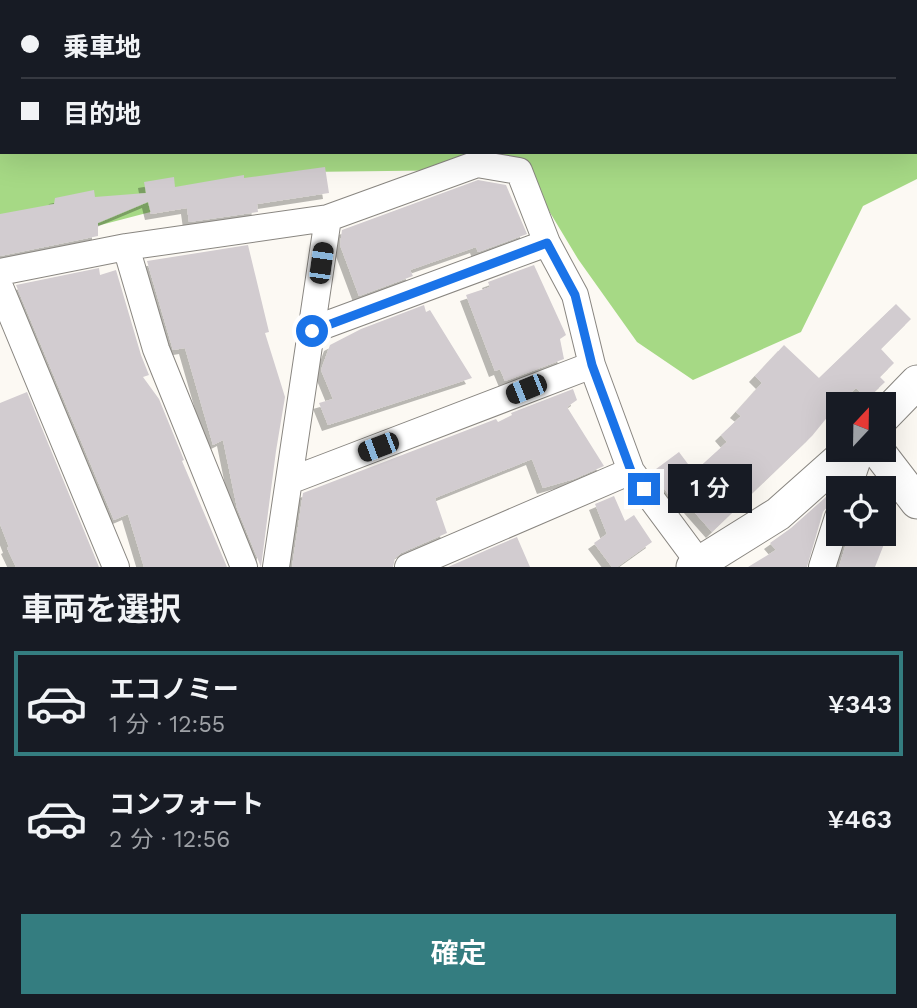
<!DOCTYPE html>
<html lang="ja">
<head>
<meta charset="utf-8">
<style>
	:root { --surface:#171b24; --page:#242831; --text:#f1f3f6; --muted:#9ea1a6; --line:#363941; --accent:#347d80 }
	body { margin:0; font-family:"Work Sans","Noto Sans JP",sans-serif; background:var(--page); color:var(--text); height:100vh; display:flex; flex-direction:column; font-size:26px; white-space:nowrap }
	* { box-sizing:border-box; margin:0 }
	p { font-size:23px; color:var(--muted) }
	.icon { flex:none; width:38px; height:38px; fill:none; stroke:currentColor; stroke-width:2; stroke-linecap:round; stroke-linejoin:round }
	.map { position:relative; height:567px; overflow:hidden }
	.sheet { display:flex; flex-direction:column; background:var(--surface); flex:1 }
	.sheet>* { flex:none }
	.hud { position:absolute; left:0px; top:0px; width:917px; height:154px; box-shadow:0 7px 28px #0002; display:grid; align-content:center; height:154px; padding:0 21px; background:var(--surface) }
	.needle { width:46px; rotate:22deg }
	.fabs { position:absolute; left:826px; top:392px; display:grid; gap:14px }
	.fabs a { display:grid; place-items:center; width:70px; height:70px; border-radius:0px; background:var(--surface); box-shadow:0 7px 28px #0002; font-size:35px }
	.end { position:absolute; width:32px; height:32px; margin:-16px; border:9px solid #1a73e8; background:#fff; box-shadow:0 0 0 4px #fff }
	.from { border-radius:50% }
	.bubble { position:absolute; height:49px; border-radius:0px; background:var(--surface); box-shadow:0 7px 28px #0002; font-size:23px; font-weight:600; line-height:49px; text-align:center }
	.car { position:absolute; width:21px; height:42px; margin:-21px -10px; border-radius:9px; box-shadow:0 0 5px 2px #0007; background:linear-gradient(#222 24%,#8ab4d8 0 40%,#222 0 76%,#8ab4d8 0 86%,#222 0) }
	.hud b { display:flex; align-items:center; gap:24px; height:66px; font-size:26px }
	.hud b+b { border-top:2px solid var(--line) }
	.hud i { width:18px; height:18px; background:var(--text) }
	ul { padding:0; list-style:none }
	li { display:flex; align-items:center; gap:21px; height:105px; margin:0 14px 10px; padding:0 7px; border:4px solid transparent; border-radius:0px }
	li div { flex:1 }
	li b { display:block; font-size:26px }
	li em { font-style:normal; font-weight:600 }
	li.current { border-color:var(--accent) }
	li>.icon { width:63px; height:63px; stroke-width:1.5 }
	h2 { padding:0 21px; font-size:32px; line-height:84px }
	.action { display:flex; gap:14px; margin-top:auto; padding:14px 21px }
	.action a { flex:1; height:80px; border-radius:0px; background:var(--accent); color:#fff; font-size:28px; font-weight:600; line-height:80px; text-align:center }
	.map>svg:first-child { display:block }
	.forest { fill:#a6d985; fill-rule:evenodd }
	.building { fill:#d2ccd0; filter:url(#shadow) }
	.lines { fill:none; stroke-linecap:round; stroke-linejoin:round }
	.minor-casing { stroke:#898681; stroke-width:28 }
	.tertiary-casing { stroke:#898681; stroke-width:35 }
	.minor { stroke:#fff; stroke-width:26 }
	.tertiary { stroke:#fff; stroke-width:33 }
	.route { stroke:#1a73e8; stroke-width:9 }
</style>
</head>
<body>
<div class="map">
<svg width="917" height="567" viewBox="0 0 917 567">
	<defs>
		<filter id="shadow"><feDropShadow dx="-6" dy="6" stdDeviation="0" flood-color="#0004"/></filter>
	</defs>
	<rect width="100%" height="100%" fill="#fcf9f3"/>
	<path class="forest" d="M0,0H917V179L863,206L801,332L693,380L637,342L578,259L531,181L471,170L304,172L93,227L0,239ZM2,2H915V152H2Z"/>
	<path class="building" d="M325,167L329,193L257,204L258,212L189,222L187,208L151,214L148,202L98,223V236L0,256V214L54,204L55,198L94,190L95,197L146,193L144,182L174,177L175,187L244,175V178Z
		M478,180L506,185L527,234L478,252L476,247L410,270L413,276L359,296L340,245L342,230Z
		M248,245L269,332L265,333L285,397L276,451L261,567L237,508L223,440L213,445L185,348L173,350L147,261Z
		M534,265L566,335L560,339L564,359L505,381L500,369L495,371L466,295L490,287L488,282Z
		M99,268L100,275L116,270L141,355L149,375L143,377L159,399L184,460L182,461L227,567H144L128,514L114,520L16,285Z
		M896,304L911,319L881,349L894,363L880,377L885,382L867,399L856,388L838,404L812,436L712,532L682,498L675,503L652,472L679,452L694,472L727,442L721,435L741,416L736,412L762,383L755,376L784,345L819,378Z
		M424,305L426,312L430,310L472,378L328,425L319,403L333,399L321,370L330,345L361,329Z
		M573,389L577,400L567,407L604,466L574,479L543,488L532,459L435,498L447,533L401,553L395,558L393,567H292L303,493L496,419L498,422L512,415L511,413Z
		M27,392L99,567H16L7,548L9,547L0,524V403Z
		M614,496L625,521L634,515L652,542L617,567H612L594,543L607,534L595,504Z
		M827,496L833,502L827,506L823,512L807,567H748L776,550L770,543L791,528Z
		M849,534H888L875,567H839Z
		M517,537L530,567H448L489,549Z"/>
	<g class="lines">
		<g class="minor-casing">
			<path id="minor" d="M126,247L156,349L244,567
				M0,272L126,247L328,218L477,164L519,171L547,243L575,295L592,365L631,471L700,564
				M0,287L116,567
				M312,330L547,243
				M289,481L592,365
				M848,488L861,450
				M276,567L328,218
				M408,567L631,471
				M822,567L838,517"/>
		</g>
		<g class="tertiary-casing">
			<path id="tertiary" d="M884,416L917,382
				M877,450L917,502
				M693,567L778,514L850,450"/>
		</g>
		<use href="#minor" class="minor"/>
		<use href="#tertiary" class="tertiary"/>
	</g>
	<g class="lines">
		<path class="route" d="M312,331L547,243L575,295L592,365L631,471L644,489"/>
	</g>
</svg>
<div class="fabs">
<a><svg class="needle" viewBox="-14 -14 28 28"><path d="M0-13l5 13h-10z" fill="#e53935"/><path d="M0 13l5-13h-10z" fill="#9ea1a6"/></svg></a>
<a><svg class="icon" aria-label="locate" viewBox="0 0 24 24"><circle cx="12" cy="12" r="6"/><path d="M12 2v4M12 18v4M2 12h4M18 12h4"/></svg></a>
</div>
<i class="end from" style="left:312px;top:331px"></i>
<i class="end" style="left:644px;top:489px"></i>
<div class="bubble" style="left:668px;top:464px;width:84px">1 分</div>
<i class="car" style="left:321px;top:263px;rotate:8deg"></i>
<i class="car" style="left:526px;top:389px;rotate:248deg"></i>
<i class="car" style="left:378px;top:447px;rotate:249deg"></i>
<div class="hud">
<b><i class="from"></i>乗車地</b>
<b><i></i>目的地</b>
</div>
</div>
<section class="sheet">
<h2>車両を選択</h2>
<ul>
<li class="current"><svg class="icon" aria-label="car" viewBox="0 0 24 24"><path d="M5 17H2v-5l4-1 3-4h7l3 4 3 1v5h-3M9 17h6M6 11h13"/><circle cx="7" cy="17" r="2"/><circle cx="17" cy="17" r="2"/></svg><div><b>エコノミー</b><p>1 分 · 12:55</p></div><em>¥343</em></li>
<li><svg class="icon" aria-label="car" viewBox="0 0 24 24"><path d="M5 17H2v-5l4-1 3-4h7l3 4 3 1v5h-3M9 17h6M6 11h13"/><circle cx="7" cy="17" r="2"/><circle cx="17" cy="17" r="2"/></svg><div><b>コンフォート</b><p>2 分 · 12:56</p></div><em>¥463</em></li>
</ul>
<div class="action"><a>確定</a></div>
</section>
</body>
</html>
